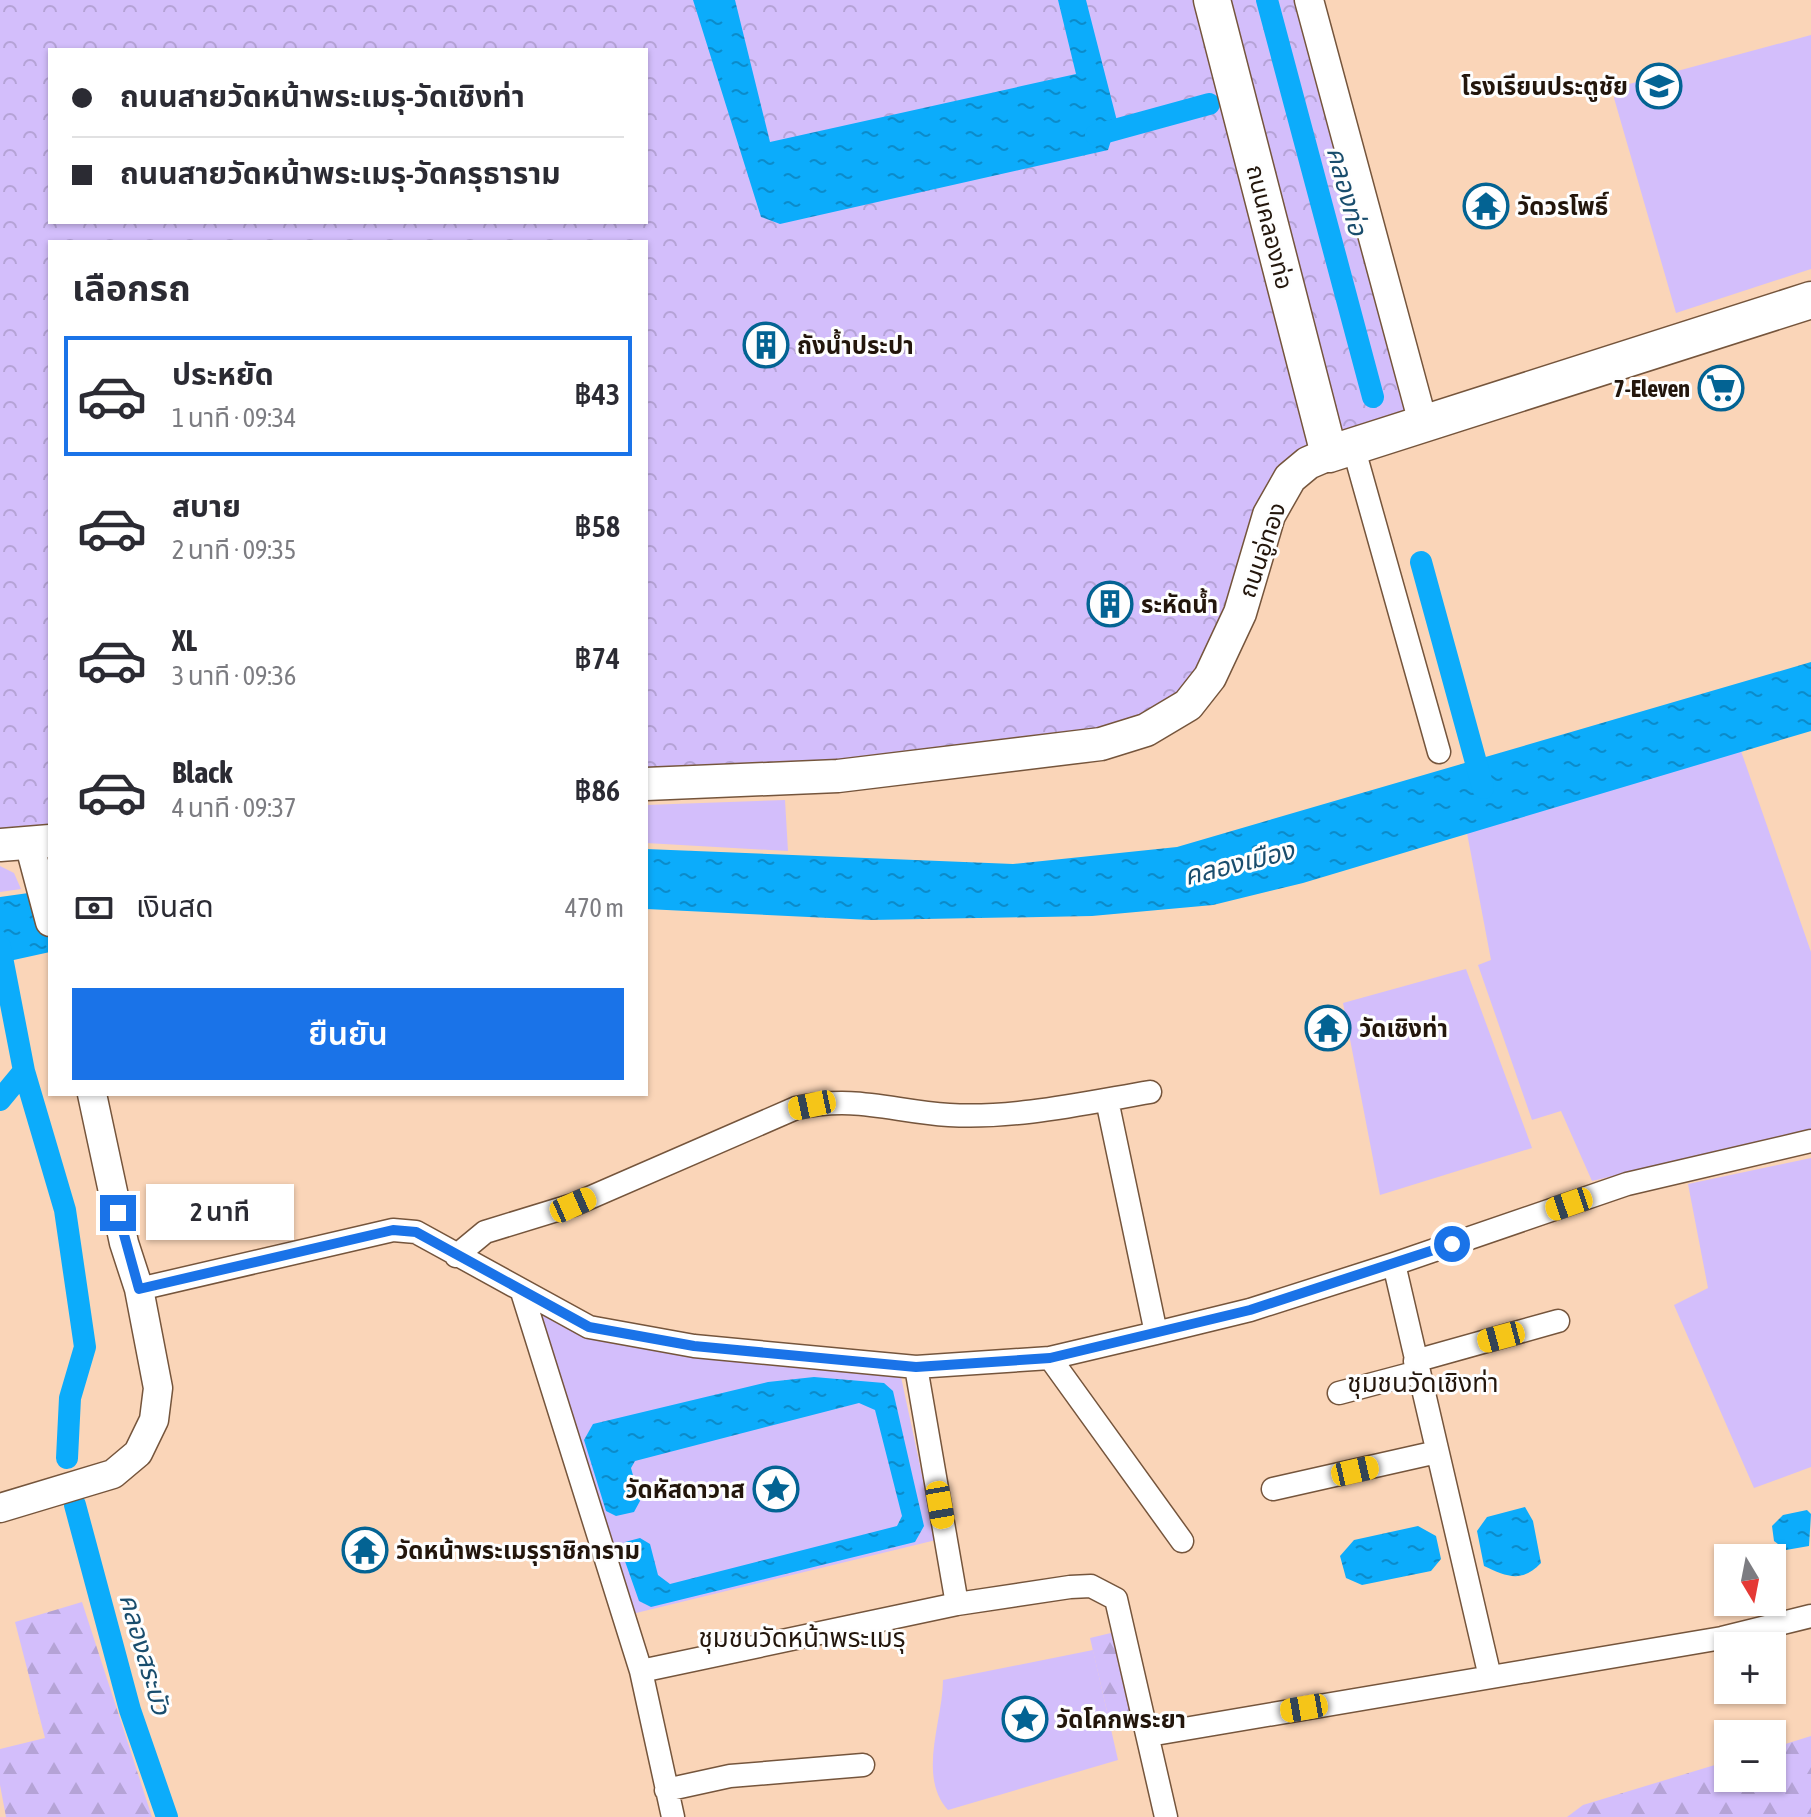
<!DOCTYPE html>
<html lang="th">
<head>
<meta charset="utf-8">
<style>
	:root { --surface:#fff; --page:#f7f7f7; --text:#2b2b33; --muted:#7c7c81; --line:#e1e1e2; --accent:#1a73e8 }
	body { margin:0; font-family:"Asap Condensed","Noto Sans Thai",sans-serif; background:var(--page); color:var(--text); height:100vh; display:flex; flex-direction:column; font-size:30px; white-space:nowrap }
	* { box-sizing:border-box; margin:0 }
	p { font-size:26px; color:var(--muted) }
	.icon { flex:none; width:44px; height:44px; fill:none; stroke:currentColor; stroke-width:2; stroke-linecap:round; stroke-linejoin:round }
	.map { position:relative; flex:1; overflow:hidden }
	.details { position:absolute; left:48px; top:240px; width:600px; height:856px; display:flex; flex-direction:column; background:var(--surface); border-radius:0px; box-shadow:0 2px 6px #0004 }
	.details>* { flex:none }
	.guide { position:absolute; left:48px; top:48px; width:600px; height:176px; border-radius:0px; box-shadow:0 2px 6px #0004; display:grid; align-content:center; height:176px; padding:0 24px; background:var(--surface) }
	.needle { width:52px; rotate:170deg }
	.tools { position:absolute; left:1714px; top:1544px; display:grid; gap:16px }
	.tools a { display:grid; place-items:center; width:72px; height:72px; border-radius:0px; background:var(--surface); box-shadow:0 2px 6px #0004; font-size:40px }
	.end { position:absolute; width:36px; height:36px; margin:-18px; border:10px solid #1a73e8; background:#fff; box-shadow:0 0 0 4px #fff }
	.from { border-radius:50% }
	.bubble { position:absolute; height:56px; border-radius:0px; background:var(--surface); box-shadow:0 2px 6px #0004; font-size:26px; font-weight:600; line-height:56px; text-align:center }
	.car { position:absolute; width:24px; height:48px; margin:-24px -12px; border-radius:10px; box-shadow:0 0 6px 2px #0007; background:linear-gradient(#f5c518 24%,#345 0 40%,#f5c518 0 76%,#345 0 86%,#f5c518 0) }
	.guide b { display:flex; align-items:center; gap:28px; height:76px; font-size:30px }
	.guide b+b { border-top:2px solid var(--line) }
	.guide i { width:20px; height:20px; background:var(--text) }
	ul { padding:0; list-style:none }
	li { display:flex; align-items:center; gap:24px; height:120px; margin:0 16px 12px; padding:0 8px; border:4px solid transparent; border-radius:0px }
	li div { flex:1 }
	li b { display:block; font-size:30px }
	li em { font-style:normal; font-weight:600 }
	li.active { border-color:var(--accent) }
	li>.icon { width:72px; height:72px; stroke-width:1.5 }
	h2 { padding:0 24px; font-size:36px; line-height:96px }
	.pay { display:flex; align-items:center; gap:20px; height:88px; padding:0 24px; font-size:30px }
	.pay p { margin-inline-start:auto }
	.cta { display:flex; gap:16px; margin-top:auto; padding:16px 24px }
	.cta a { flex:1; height:92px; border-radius:0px; background:var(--accent); color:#fff; font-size:32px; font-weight:600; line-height:92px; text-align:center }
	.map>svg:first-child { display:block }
	.green { fill:#d3befb }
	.forest { fill:url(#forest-firs) }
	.park { fill:url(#park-crowns); fill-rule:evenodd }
	.water { fill:url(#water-ripples) }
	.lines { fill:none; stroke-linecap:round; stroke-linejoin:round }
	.canal { stroke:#0cacfb; stroke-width:22 }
	.minor-casing { stroke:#75553c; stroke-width:25 }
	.tertiary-casing { stroke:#75553c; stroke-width:31 }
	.secondary-casing { stroke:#75553c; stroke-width:35 }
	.primary-casing { stroke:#75553c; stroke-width:39 }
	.minor { stroke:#fff; stroke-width:22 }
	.tertiary { stroke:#fff; stroke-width:28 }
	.secondary { stroke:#fff; stroke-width:32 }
	.primary { stroke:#fff; stroke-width:36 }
	.route { stroke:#1a73e8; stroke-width:10 }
	.labels { text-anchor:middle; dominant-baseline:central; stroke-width:6; stroke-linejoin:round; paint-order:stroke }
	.poi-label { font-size:24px; font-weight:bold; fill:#23160c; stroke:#fefefe; text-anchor:start }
	.street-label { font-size:24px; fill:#23160c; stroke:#fefefe }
	.water-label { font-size:26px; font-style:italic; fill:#194d6d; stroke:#fefefe }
	.neighbourhood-label { font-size:26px; fill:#23160c; stroke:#fefefe }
</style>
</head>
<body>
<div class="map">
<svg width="1811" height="1817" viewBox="0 0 1811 1817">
	<defs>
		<pattern id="forest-firs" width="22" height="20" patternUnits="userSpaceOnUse" patternTransform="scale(2)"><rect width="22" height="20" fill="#d3befb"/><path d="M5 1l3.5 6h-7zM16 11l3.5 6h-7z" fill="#b5a3d6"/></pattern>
		<pattern id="park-crowns" width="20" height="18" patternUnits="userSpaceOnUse" patternTransform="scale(2)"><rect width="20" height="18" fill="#d3befb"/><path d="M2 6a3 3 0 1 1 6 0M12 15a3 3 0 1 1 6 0" fill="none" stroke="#b5a3d6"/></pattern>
		<pattern id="water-ripples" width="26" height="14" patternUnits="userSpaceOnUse" patternTransform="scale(2)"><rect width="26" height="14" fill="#0cacfb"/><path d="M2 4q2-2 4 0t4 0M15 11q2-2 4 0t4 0" fill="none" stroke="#0c8bca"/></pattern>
	</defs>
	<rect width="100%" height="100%" fill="#fad5b8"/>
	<path class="green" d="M1811,35V269L1676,313L1614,98L1618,87Z
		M1741,751L1811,952V1129L1592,1181L1561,1111L1532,1120L1478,965L1491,960L1467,833Z
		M785,800L788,851L646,843V805Z
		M0,866L14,873L21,889L0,892Z
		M1466,969L1532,1148L1380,1195L1343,1003Z
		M1811,1158V1467L1754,1488L1674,1305L1708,1288L1688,1184Z
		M534,1311L609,1343L728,1360L901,1377L936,1540L632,1614Z
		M1093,1650L1118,1760L948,1810C917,1776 943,1721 943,1680Z"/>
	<path class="forest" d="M82,1602L152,1817H6L0,1785V1749L45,1738L15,1622Z
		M1115,1632L1135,1714L1109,1720L1090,1638Z
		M1811,1736V1817H1567L1583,1805L1728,1761V1778H1772V1748Z"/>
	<path class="park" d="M0,0H1300L1409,410L1299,452L1202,664L1176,694L1144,718L1097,734L837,767L646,775V242H50V830L0,836ZM50,50H646V222H50Z"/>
	<path class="water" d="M693,0H735L770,142L1076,74L1058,0H1086L1117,121L1108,150L780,224L761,217Z
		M1811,662V731L1303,883L1213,905L1092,916L871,920L646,909V849L1013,864L1177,847Z
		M50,890V952L0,963V897Z
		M814,1377L884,1383L893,1391L924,1526L915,1542L651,1607L639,1601L621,1550L625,1542L640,1538L650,1544L658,1575L670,1584L897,1526L902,1516L875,1410L859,1403L635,1461L631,1468L640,1501L634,1512L616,1516L606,1511L584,1440L593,1424L768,1382Z
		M1525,1507L1533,1521L1541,1563C1522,1583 1507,1577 1484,1566L1477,1531L1487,1517Z
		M1807,1510L1811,1514L1809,1546L1786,1550L1774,1541L1772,1526L1783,1515Z
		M1418,1526L1436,1536L1441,1559L1431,1571L1362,1585L1346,1578L1340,1556L1354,1540Z"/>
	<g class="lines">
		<path class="canal" d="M1267,0L1373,397
			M1096,135L1209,104
			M1421,562L1483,788
			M0,947L24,1071L65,1210L85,1347L70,1398L67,1458
			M0,1100L24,1071
			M75,1505L130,1710L167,1817"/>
		<g class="minor-casing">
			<path id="minor" d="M1353,446L1439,752
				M1107,1100L1156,1333
				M456,1256L485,1232L573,1205L796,1108C856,1095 891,1111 949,1115C1015,1119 1085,1103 1150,1092
				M1394,1264L1490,1677
				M139,1289L393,1230L416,1232L589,1327L694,1346L916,1367L1050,1358L1156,1333L1250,1310L1394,1264L1627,1184L1811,1141
				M522,1292L641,1671L673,1817
				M1050,1358L1182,1541
				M1415,1361L1558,1321
				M916,1367L957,1604
				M1339,1393L1418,1372
				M1273,1489L1437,1452
				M641,1671L957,1604L1070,1587L1091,1586L1116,1599L1166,1817
				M1149,1735L1722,1638L1811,1616
				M666,1790L730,1776L863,1765"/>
		</g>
		<g class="tertiary-casing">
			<path id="tertiary" d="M1309,0L1423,423
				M29,843L50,922
				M0,1508L113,1474L138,1453L154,1420L158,1388L139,1289L124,1243L92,1094"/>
		</g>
		<g class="secondary-casing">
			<path id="secondary" d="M646,784L838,776L1101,744L1146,730L1188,705L1210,677L1240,613L1269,515L1290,478L1308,463L1329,454
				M0,845L50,841"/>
		</g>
		<g class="primary-casing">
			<path id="primary" d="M1212,0L1329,454L1811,300"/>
		</g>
		<use href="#minor" class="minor"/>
		<use href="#tertiary" class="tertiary"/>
		<use href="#secondary" class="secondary"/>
		<use href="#primary" class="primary"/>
	</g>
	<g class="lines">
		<path class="route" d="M118,1213L139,1289L393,1230L416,1232L589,1327L694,1346L916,1367L1050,1358L1250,1310L1452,1244"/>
	</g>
	<defs>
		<g id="school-ring" transform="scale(2.3)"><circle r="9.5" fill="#fefefe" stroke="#036393" stroke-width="1.5"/><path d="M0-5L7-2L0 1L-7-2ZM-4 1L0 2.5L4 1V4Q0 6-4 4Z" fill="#036393"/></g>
		<g id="temple-ring" transform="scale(2.3)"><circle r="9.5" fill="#fefefe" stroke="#036393" stroke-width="1.5"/><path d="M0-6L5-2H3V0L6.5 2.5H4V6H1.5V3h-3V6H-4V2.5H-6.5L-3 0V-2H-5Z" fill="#036393"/></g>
		<g id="building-ring" transform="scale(2.3)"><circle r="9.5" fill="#fefefe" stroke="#036393" stroke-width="1.5"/><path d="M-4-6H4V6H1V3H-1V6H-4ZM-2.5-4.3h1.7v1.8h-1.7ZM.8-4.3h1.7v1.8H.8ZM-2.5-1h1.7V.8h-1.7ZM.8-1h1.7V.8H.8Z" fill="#036393"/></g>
		<g id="supermarket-ring" transform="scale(2.3)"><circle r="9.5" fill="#fefefe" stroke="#036393" stroke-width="1.5"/><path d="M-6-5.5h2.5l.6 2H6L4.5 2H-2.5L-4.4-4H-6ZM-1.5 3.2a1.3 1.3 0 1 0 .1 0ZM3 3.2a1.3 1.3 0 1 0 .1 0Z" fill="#036393"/></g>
		<g id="sight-ring" transform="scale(2.3)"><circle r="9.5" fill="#fefefe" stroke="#036393" stroke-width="1.5"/><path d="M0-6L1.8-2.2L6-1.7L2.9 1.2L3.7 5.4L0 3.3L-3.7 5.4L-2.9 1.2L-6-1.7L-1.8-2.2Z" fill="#036393"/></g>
	</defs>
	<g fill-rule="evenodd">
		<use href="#school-ring" x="1659" y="86"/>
		<use href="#temple-ring" x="1486" y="206"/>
		<use href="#building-ring" x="766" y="345"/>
		<use href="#supermarket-ring" x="1721" y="388"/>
		<use href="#building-ring" x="1110" y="604"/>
		<use href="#temple-ring" x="1328" y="1028"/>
		<use href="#sight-ring" x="776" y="1489"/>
		<use href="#temple-ring" x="365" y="1550"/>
		<use href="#sight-ring" x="1025" y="1719"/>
	</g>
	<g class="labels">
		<g class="poi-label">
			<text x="1628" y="86" text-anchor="end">โรงเรียนประตูชัย</text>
			<text x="1517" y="206">วัดวรโพธิ์</text>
			<text x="797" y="345">ถังน้ำประปา</text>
			<text x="1690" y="388" text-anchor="end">7-Eleven</text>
			<text x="1141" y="604">ระหัดน้ำ</text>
			<text x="1359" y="1028">วัดเชิงท่า</text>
			<text x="745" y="1489" text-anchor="end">วัดหัสดาวาส</text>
			<text x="396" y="1550">วัดหน้าพระเมรุราชิการาม</text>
			<text x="1056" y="1719">วัดโคกพระยา</text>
		</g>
		<g class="street-label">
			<text transform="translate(1270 227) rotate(76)">ถนนคลองท่อ</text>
			<text transform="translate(1262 550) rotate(-71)">ถนนอู่ทอง</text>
		</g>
		<g class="water-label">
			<text transform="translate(1347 191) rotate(75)">คลองท่อ</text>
			<text transform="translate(1239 863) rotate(-14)">คลองเมือง</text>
			<text transform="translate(145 1654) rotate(74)">คลองสระบัว</text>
		</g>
		<g class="neighbourhood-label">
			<text x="1423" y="1383">ชุมชนวัดเชิงท่า</text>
			<text x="802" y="1638">ชุมชนวัดหน้าพระเมรุ</text>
		</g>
	</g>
</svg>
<div class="tools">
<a><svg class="needle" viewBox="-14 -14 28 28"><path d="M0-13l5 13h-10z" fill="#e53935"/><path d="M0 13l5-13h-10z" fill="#7c7c81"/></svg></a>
<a>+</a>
<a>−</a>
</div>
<i class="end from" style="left:1452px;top:1244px"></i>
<i class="end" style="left:118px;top:1213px"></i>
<div class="bubble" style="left:146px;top:1184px;width:148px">2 นาที</div>
<i class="car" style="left:812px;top:1105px;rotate:258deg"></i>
<i class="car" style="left:1569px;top:1204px;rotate:251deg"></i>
<i class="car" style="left:573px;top:1205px;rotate:66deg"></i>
<i class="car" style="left:1501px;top:1337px;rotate:255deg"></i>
<i class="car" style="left:1355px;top:1471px;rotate:77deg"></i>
<i class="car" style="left:940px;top:1505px;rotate:170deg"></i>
<i class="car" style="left:1304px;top:1708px;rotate:260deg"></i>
<div class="guide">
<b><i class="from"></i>ถนนสายวัดหน้าพระเมรุ-วัดเชิงท่า</b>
<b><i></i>ถนนสายวัดหน้าพระเมรุ-วัดครุธาราม</b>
</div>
<section class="details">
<h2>เลือกรถ</h2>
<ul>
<li class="active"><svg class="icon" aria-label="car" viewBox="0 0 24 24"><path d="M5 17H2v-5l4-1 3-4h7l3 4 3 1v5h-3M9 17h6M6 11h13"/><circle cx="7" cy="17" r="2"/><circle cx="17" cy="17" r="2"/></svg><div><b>ประหยัด</b><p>1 นาที · 09:34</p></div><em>฿43</em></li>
<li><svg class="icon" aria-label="car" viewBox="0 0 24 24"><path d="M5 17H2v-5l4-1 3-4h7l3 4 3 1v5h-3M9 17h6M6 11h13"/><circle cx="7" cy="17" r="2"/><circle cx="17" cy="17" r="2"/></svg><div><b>สบาย</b><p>2 นาที · 09:35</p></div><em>฿58</em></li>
<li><svg class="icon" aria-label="car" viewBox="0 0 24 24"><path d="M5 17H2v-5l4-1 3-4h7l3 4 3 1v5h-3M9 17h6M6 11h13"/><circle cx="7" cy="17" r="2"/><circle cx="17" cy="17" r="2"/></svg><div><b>XL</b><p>3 นาที · 09:36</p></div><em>฿74</em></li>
<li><svg class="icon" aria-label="car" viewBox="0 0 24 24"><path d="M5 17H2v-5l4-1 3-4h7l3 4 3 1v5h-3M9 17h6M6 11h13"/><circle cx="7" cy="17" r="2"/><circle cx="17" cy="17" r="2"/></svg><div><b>Black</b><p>4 นาที · 09:37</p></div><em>฿86</em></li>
</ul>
<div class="pay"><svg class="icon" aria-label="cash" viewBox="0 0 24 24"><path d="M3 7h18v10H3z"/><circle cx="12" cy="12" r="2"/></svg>เงินสด<p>470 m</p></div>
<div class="cta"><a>ยืนยัน</a></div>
</section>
</div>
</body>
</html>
